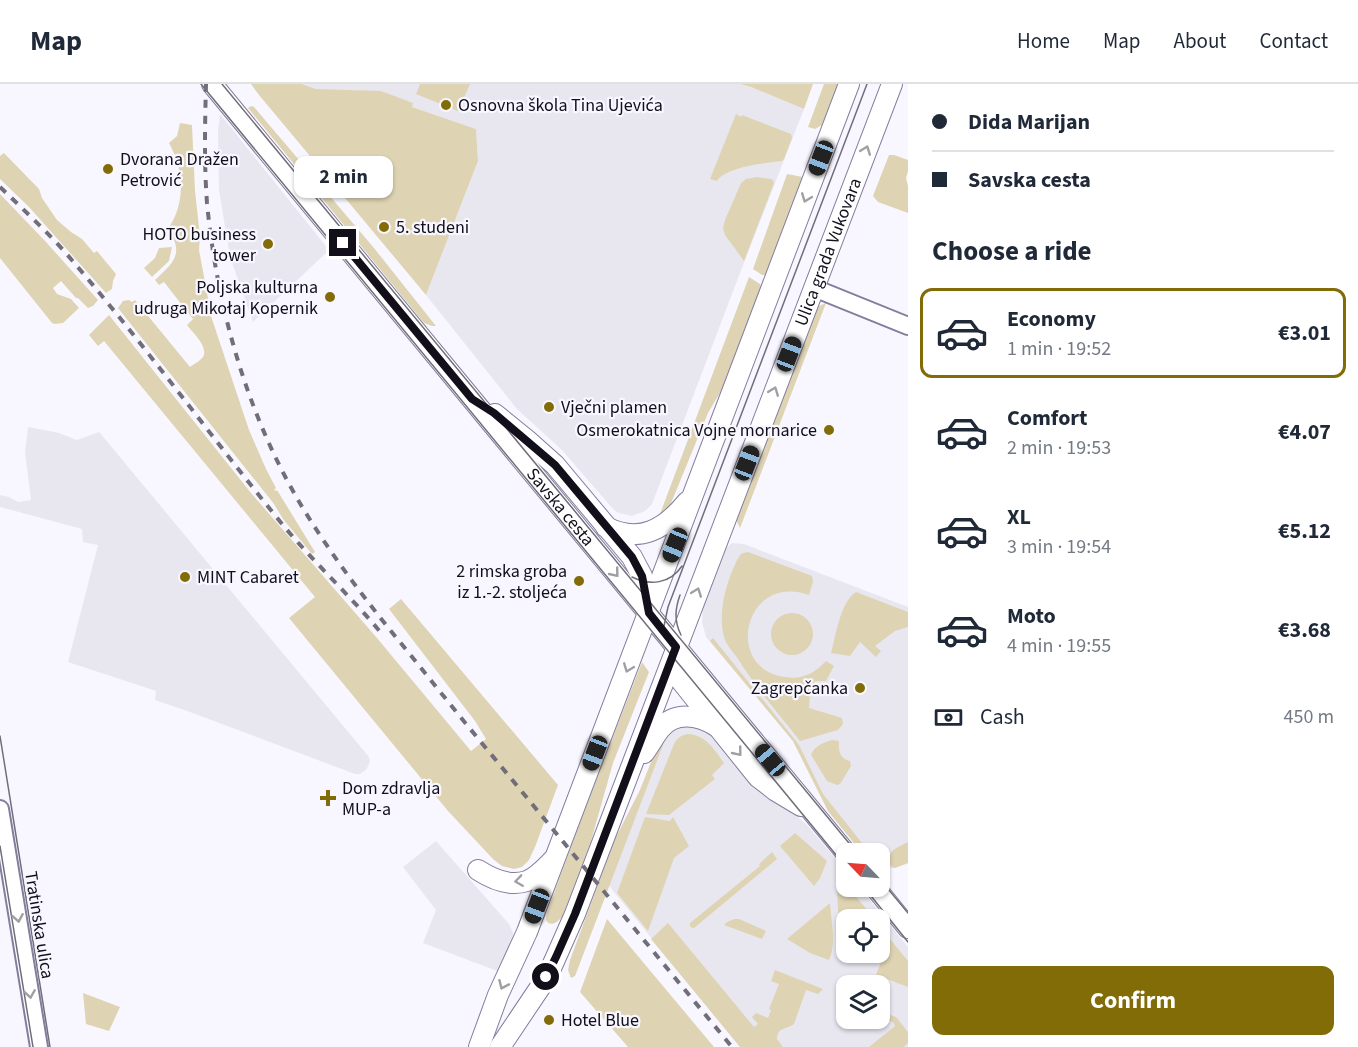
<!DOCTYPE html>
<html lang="en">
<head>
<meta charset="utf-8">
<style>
	:root { --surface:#fff; --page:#f6f6f7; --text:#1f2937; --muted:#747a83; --line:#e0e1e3; --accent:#826c07 }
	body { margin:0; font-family:"Source Sans 3",sans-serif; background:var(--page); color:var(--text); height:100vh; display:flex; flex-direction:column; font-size:22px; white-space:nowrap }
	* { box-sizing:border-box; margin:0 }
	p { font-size:20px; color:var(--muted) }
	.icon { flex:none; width:33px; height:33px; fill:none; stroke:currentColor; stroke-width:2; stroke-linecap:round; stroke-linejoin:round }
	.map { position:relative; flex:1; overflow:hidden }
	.sheet { display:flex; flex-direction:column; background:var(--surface); width:450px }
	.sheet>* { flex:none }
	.banner { display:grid; align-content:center; height:132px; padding:0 24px; background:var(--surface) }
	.needle { width:39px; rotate:295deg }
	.buttons { position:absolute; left:836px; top:759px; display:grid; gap:12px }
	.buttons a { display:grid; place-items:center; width:54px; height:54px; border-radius:12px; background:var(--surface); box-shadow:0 2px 4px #0004; font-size:30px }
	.end { position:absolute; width:27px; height:27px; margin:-14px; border:8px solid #120f1b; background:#fff; box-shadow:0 0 0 3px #fff }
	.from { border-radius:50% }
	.bubble { position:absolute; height:42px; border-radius:12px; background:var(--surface); box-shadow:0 2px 4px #0004; font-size:20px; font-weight:700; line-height:42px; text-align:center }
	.car { position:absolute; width:18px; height:36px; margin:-18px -9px; border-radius:8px; box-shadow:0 0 4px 2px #0007; background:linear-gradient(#222 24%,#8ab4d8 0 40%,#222 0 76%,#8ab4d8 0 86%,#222 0) }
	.banner b { display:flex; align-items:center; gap:21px; height:57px; font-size:22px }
	.banner b+b { border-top:2px solid var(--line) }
	.banner i { width:15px; height:15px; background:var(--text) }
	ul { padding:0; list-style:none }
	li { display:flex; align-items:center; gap:18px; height:90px; margin:0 12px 9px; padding:0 12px; border:3px solid transparent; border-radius:12px }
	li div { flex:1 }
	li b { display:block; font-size:22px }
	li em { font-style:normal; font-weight:700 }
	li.current { border-color:var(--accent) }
	li>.icon { width:54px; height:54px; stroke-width:1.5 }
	h2 { padding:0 24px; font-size:27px; line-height:72px }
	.pay { display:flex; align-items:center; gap:15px; height:66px; padding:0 24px; font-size:22px }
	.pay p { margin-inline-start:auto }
	.primary-button { display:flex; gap:12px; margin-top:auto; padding:12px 24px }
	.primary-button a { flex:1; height:69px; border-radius:12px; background:var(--accent); color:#fff; font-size:24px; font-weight:700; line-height:69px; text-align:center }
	header { display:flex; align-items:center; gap:36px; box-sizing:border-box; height:84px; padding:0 30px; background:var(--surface); border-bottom:2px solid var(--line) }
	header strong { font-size:28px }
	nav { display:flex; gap:33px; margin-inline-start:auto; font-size:21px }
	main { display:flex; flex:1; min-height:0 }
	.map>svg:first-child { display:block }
	.built { fill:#e8e7f0; fill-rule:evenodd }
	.green { fill:#ded4b3 }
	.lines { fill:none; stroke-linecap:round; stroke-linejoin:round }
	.tertiary-casing { stroke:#837d9e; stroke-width:20 }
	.secondary-casing { stroke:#837d9e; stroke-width:22 }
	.tertiary { stroke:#fff; stroke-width:16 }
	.secondary { stroke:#fff; stroke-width:20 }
	.tram { stroke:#716e79; stroke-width:1.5 }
	.rail { stroke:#716e79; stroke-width:4; stroke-dasharray:8 8; stroke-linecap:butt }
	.oneway { stroke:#a09fa4 }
	.route { stroke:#120f1b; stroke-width:8 }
	.poi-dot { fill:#826c07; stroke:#f8f7ff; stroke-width:2 }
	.labels { text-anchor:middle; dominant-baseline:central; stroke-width:4.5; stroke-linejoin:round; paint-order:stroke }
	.poi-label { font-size:18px; fill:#120f1b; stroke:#f8f7ff; text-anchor:start }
	.street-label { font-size:18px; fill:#120f1b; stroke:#f8f7ff }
</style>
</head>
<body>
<header>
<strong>Map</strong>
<nav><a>Home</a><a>Map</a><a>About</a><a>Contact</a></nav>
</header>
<main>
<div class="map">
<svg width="908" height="963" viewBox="0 0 908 963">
	<rect width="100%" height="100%" fill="#f8f7ff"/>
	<path class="built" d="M302,0H740L751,3L804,25L740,189L652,420L645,427L632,432L619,429L614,426L562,366L517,325L426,211L478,77L476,45L412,23V20L316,5Z
		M220,30L329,166L253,238L230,173L219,106L218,48Z
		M28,343L59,349L77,356L99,348L100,349L369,673L370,678L366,686L360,690H355L190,628L155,616L156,607L68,578L98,461L83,458L82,445L0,423V411L9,413L18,418L31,416L25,369Z
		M732,459L744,460L908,523V779L895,784L881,785L879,784V770L862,769L828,727L793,657L706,553L702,538L703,524L725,465Z
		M702,638L767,706L807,741L846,787V802L859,803L908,863V963H740L601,792L615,755L640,706L661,653L667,644ZM846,836H879V868H846ZM846,902H879V934H846Z
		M436,757L509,840L513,849V855L500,888L423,859L436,826L403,783Z"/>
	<path class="green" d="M251,0H302L316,5L381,7L413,19L412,23L476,45L478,77L426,211L259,11Z
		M420,0H470L458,27L416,10Z
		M740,0H813L804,25L751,3Z
		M824,0H838L822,41L815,45L808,43Z
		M251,22L254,23L374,164L436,242H432L424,239L248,24Z
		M736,30L741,33L742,31L791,50L792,54L784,75L782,77C766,79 726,83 717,97L710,95Z
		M180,39L192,41L195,107L200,152L199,166L208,214L209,226L249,346L266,385L276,404L274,406L276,407L277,406L315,468L312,470L283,435L274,420L118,224L123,217L129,216L132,218L135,216L190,283C194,280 200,277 203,273C209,263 192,248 187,241L193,235L164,198L159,201L155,196C173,179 185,170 168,145C186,119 184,86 169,59L177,52Z
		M4,69L39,105L42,114L57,136L71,148L82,155L94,169L97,167L116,190L113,197L112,205L106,209L29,123L0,95V72Z
		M889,71H894L908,76V87L906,94L908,102V129L878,118L873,112Z
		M787,90L803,93L766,191H762L753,185Z
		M757,93L772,95L774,99L744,177L725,151L723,144L725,136L741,99L746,95Z
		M0,110L46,158L98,216L93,222L88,224L78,214H76L61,197L53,204L57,210L71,215L79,224L63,239L55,240L52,239L0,174Z
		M172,163L169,177L152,193L144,184L155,174L159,164Z
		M749,193L760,200L761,203L724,302L708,329L667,429L657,438Z
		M826,219L740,444L737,438V433L815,228L819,222Z
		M109,231L251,409L377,554L471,667L486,655L475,637L389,525L401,515L558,701L535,763L529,776L522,783L514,785L502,782L493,775L448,727L289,534L315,513L104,257L98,262L89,251Z
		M748,468L812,492L813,498L809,511C744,488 723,585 785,593C802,596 815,589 826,577L834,582L826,597H815L810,612L809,624L842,634L843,640L838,646L800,657C779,630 756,604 738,575C734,569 728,563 725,556C716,531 727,493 740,471L743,469Z
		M856,508L908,528V543L895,547L875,562L881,567L876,573L860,558L850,572L831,569C836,552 840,518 856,508Z
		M771 550a21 21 0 1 1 42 0a21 21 0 1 1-42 0Z
		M713,554L792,652L799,661L823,710L870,769H862L828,727L793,657L710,557Z
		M642,578L649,588L613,679L591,757L562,833C557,838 555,841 548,839L546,836L547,828L589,714Z
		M688,650C706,651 714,665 724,679L712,691L715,695L669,731L646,730L674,660C677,654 681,651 688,650Z
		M665,652L663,661L577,887L575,892L571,894L568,886L570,876L615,755L640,706L661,653Z
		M832,656L839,657C838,666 840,675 850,677L851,682L840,700L837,701L827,697L811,671C815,661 823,659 832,656Z
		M645,733L670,737L673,733L689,762L674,774L648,847L617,809Z
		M795,749L827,777L820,794L814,802L780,762Z
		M908,758V779L895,784L891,782L888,777C889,765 899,763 908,758Z
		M772,768L777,775L694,844L690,843V839L760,782L759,780Z
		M841,795L875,835L846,836V849L841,844L838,827L837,805Z
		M830,819C831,838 837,859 829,876L810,869L787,855Z
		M607,835L714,963H628L580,908Z
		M734,835H739L766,847L762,855L724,841L727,838Z
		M668,839L754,943L758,940L752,933L756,929L768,934L771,926L769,925L779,900L771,897L775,886L823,905L818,910L806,906L794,940C786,946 777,943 777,955L783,963H740L651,855Z
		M890,855L908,877V903L876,891Z
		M83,909L120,923L109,947L86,940Z
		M879,927L896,933L908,948V959L904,963H869L895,942L893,938L879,933Z"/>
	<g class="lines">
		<g class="tertiary-casing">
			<path id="tertiary" d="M814,204L908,242
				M0,725L39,963"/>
		</g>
		<g class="secondary-casing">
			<g id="secondary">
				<path id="s1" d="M212,0L847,770"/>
				<path d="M495,330L527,356L555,381L632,473L642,492L648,526"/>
				<path d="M606,443C640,460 665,445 687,418"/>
				<path d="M676,569L678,593L717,642L758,693L776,707L801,722"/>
				<path d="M644,669C650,661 654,653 660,645C675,627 698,631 716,642"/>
				<path d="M478,786C492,795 510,803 527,797C537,793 546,783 553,776"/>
				<path d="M874,802L908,844"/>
				<path d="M479,963L498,911L527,848L849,0"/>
				<path id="s2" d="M500,963L547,893L556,873L575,830L892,0"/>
			</g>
		</g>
		<use href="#tertiary" class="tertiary"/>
		<use href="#secondary" class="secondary"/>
		<path class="tram" d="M201,0L846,783
			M222,0L858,770
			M632,493C650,502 670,500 682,482
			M680,511C675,525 674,537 681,551
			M664,542L668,523L867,0
			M0,652L50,963
			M0,762L33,963
			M879,794L908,829
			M863,802L908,858"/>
		<path class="rail" d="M206,0C205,39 204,80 207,119C217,224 247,330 301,421C331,471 367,518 404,563C433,599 461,634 490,669C571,767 651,865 732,963
			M0,103C26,128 53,153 76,181C146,263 210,351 278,435C310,475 349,510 382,550"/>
	</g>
	<defs><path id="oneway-chevron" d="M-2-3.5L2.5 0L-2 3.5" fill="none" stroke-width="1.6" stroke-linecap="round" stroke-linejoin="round" transform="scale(1.5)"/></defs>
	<g class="oneway">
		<use href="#oneway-chevron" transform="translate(866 66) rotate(-69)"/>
		<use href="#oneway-chevron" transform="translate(806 114) rotate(111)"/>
		<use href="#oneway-chevron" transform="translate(774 307) rotate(-69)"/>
		<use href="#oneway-chevron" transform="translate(615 489) rotate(51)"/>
		<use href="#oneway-chevron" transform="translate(697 508) rotate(-69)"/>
		<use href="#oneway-chevron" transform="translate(628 584) rotate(111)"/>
		<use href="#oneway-chevron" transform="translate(738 668) rotate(51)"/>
		<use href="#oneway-chevron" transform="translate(519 797) rotate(172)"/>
		<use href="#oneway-chevron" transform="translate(18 834) rotate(80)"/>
		<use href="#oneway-chevron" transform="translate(503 901) rotate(114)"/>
		<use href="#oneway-chevron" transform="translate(30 910) rotate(81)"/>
	</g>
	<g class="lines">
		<path class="route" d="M343,159L472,315L494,329L555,381L632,473L642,492L649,529L676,563L575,830L556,873L546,893"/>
	</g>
	<g class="poi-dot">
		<circle cx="446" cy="21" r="6"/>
		<circle cx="108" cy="85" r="6"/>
		<circle cx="384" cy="143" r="6"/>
		<circle cx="268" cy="160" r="6"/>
		<circle cx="330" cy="213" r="6"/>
		<circle cx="549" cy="323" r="6"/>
		<circle cx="829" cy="346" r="6"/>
		<circle cx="185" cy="493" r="6"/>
		<circle cx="579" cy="497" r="6"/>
		<circle cx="860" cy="604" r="6"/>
		<path d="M325 705h6v6h6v6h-6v6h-6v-6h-6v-6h6z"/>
		<circle cx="549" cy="936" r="6"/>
	</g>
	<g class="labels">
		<g class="poi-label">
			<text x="458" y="21">Osnovna škola Tina Ujevića</text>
			<text x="120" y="75">Dvorana Dražen<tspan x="120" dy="21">Petrović</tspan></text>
			<text x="396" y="143">5. studeni</text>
			<text x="256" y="150" text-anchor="end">HOTO business<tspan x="256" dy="21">tower</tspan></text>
			<text x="318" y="203" text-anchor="end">Poljska kulturna<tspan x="318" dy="21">udruga Mikołaj Kopernik</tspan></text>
			<text x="561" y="323">Vječni plamen</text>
			<text x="817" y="346" text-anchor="end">Osmerokatnica Vojne mornarice</text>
			<text x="567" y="487" text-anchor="end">2 rimska groba<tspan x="567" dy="21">iz 1.-2. stoljeća</tspan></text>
			<text x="197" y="493">MINT Cabaret</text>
			<text x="848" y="604" text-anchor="end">Zagrepčanka</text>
			<text x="342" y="704">Dom zdravlja<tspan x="342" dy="21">MUP-a</tspan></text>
			<text x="561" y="936">Hotel Blue</text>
		</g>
		<g class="street-label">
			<text stroke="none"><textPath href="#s2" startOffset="862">Ulica grada Vukovara</textPath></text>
			<text stroke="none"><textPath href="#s1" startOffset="548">Savska cesta</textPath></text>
			<text transform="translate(39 841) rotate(81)">Tratinska ulica</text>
		</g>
	</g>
</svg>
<div class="buttons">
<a><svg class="needle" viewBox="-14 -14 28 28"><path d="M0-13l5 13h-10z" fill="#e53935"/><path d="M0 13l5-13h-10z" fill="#747a83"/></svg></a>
<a><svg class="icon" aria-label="locate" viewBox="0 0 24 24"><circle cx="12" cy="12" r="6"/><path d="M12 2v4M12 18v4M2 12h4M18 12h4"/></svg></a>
<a><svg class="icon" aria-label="layers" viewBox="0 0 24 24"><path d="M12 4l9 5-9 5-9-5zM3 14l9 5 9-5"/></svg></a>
</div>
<i class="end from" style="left:546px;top:893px"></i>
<i class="end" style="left:343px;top:159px"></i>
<div class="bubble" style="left:294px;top:72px;width:99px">2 min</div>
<i class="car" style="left:821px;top:74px;rotate:201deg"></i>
<i class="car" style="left:789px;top:270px;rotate:21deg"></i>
<i class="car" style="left:747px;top:379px;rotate:21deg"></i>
<i class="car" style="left:675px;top:461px;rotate:202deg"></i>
<i class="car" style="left:595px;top:669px;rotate:201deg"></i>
<i class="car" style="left:770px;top:676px;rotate:320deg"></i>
<i class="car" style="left:537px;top:822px;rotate:201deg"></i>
</div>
<section class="sheet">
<div class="banner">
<b><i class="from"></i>Dida Marijan</b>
<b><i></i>Savska cesta</b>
</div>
<h2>Choose a ride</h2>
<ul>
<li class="current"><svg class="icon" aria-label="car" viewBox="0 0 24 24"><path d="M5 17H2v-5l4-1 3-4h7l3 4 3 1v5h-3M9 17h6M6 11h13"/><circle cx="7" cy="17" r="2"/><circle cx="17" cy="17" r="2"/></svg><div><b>Economy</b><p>1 min · 19:52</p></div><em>€3.01</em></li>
<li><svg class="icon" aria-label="car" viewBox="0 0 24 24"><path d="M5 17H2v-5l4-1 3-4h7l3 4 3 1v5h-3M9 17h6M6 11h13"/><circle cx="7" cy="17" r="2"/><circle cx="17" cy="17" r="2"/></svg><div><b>Comfort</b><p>2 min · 19:53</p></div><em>€4.07</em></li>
<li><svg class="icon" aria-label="car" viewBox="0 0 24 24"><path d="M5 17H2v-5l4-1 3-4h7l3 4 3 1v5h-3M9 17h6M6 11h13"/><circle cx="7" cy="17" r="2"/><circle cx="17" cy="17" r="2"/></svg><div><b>XL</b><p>3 min · 19:54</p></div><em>€5.12</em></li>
<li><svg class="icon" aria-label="car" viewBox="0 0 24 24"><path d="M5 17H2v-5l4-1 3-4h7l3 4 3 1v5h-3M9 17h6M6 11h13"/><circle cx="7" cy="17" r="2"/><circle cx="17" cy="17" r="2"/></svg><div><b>Moto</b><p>4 min · 19:55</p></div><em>€3.68</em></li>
</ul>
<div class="pay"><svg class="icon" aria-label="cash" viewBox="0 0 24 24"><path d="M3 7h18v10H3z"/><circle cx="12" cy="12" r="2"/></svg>Cash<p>450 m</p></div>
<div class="primary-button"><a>Confirm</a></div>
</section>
</main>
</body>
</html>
